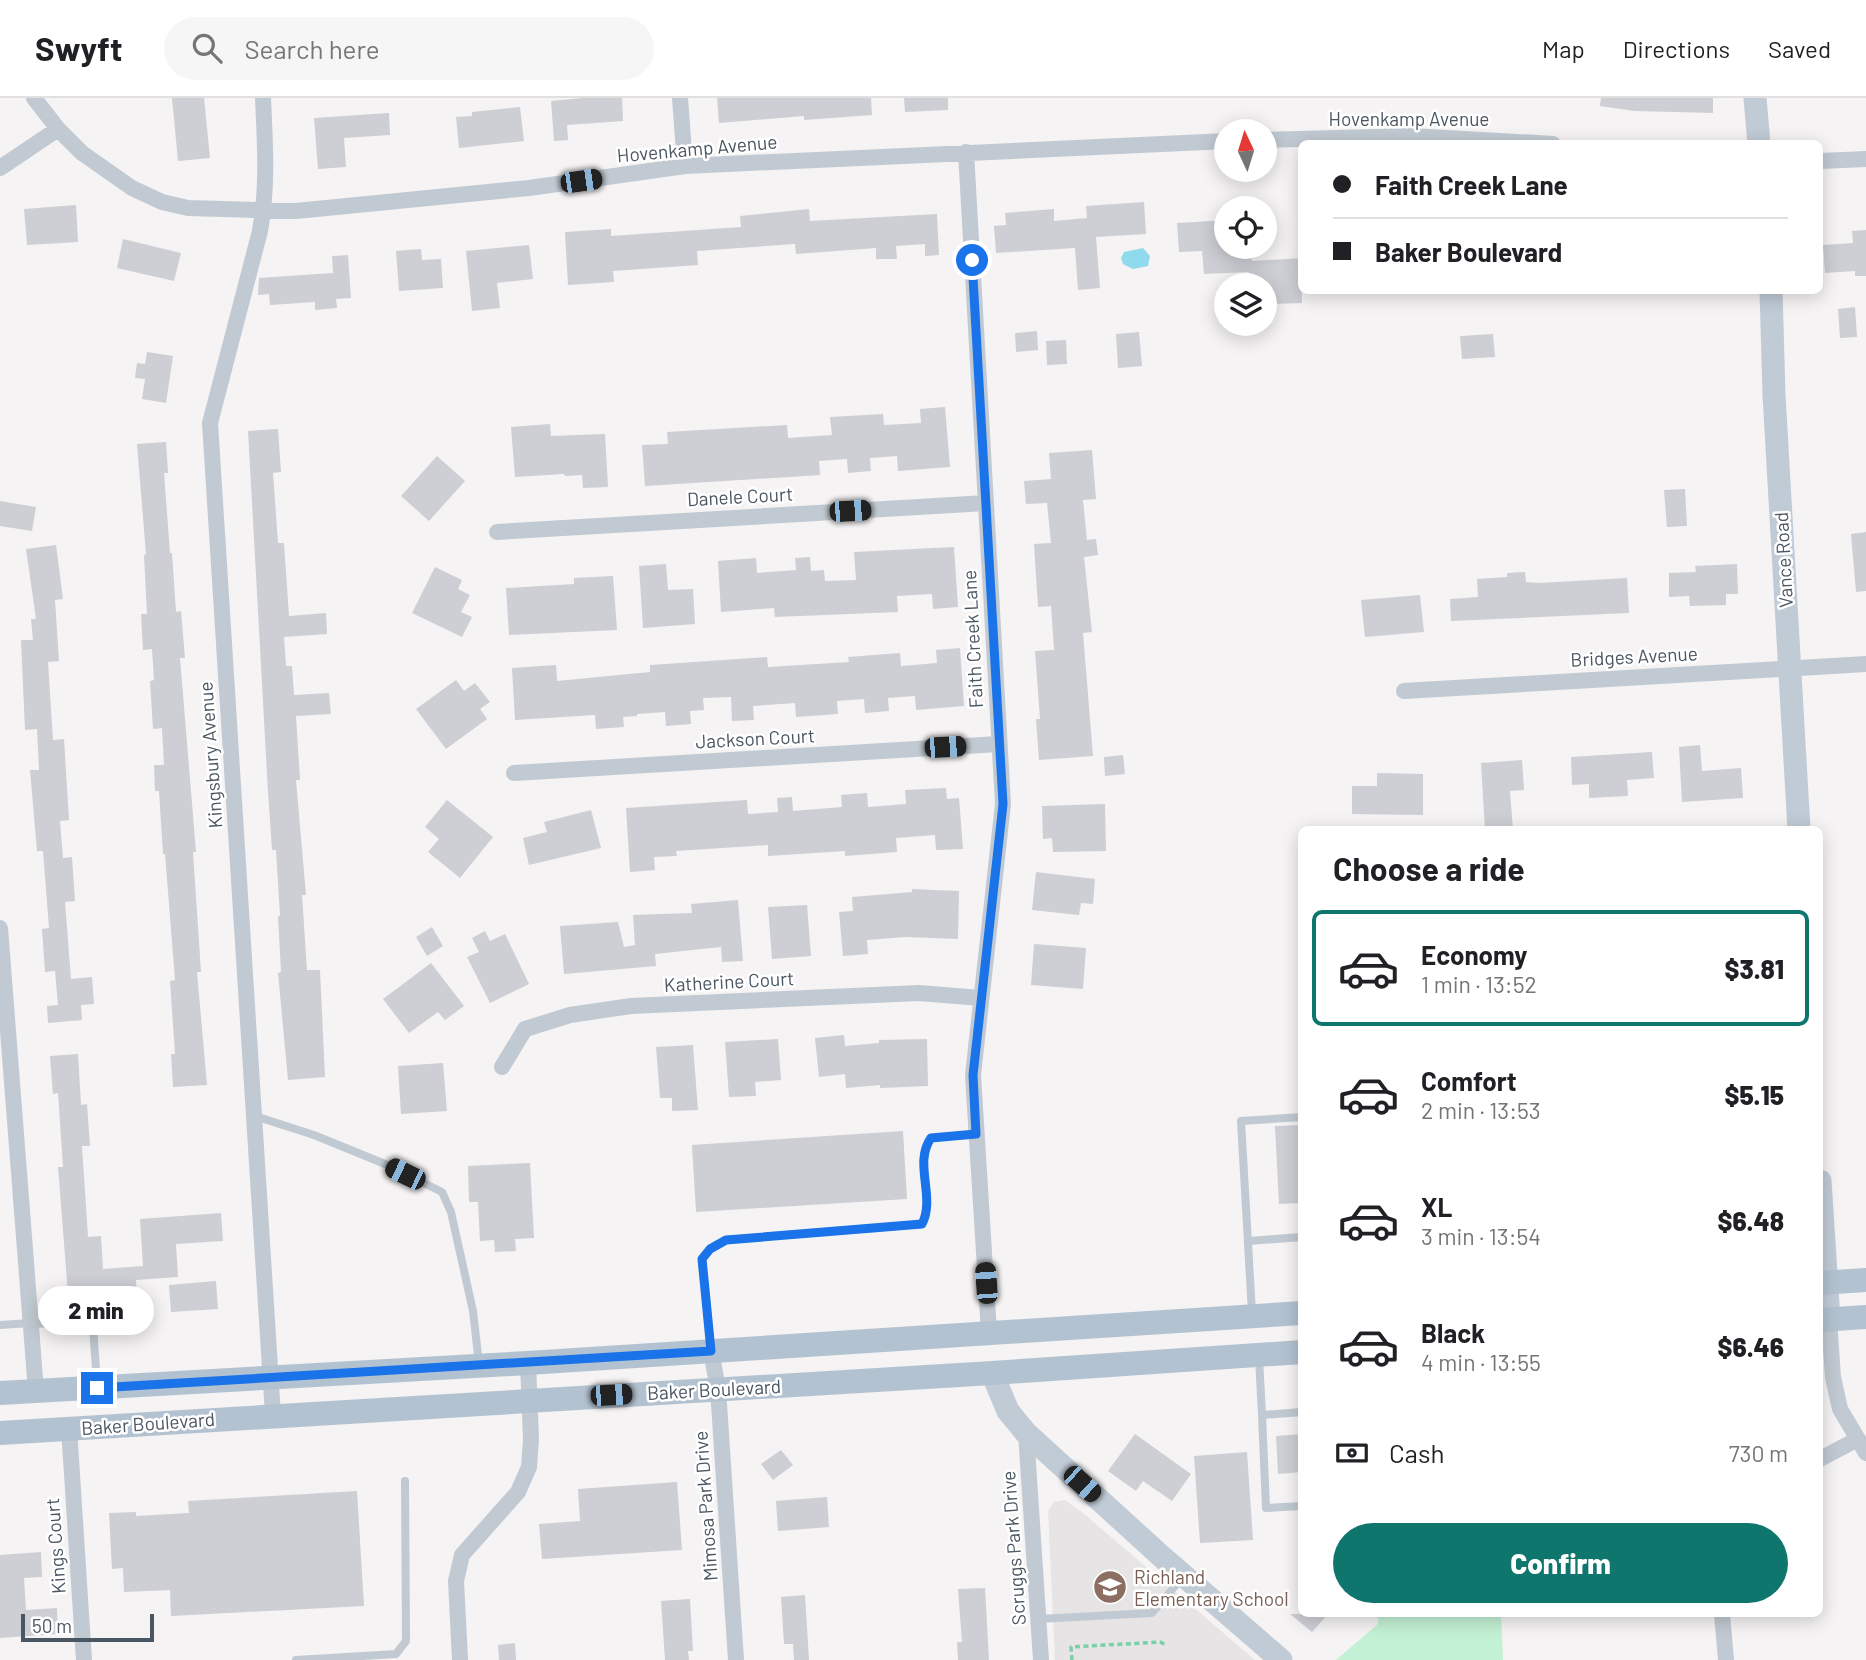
<!DOCTYPE html>
<html lang="en">
<head>
<meta charset="utf-8">
<style>
	:root { --surface:#fff; --page:#f6f6f6; --text:#202124; --muted:#757577; --line:#e0e0e0; --accent:#0f766e }
	body { margin:0; font-family:Barlow,sans-serif; background:var(--page); color:var(--text); height:100vh; display:flex; flex-direction:column; font-size:26px; white-space:nowrap }
	* { box-sizing:border-box; margin:0 }
	p { font-size:23px; color:var(--muted) }
	.icon { flex:none; width:38px; height:38px; fill:none; stroke:currentColor; stroke-width:2; stroke-linecap:round; stroke-linejoin:round }
	.map { position:relative; flex:1; overflow:hidden }
	.sheet { position:absolute; left:1298px; top:728px; width:525px; height:791px; display:flex; flex-direction:column; background:var(--surface); border-radius:10px; box-shadow:0 4px 18px #0003 }
	.sheet>* { flex:none }
	.hud { position:absolute; left:1298px; top:42px; width:525px; height:154px; border-radius:10px; box-shadow:0 4px 18px #0003; display:grid; align-content:center; height:154px; padding:0 35px; background:var(--surface) }
	.needle { width:46px; rotate:356deg }
	.buttons { position:absolute; left:1214px; top:21px; display:grid; gap:14px }
	.buttons a { display:grid; place-items:center; width:63px; height:63px; border-radius:50%; background:var(--surface); box-shadow:0 4px 18px #0003; font-size:35px }
	.scale { position:absolute; left:21px; bottom:18px; width:133px; box-sizing:border-box; padding-left:7px; border:4px solid #4a5661; border-top:0; font-size:19px; line-height:24px; white-space:nowrap; color:#4a5661; -webkit-text-stroke:5px #fff; paint-order:stroke }
	.end { position:absolute; width:32px; height:32px; margin:-16px; border:9px solid #1a73e8; background:#fff; box-shadow:0 0 0 4px #fff }
	.from { border-radius:50% }
	.bubble { position:absolute; height:49px; border-radius:24px; background:var(--surface); box-shadow:0 4px 18px #0003; font-size:23px; font-weight:800; line-height:49px; text-align:center }
	.car { position:absolute; width:21px; height:42px; margin:-21px -10px; border-radius:9px; box-shadow:0 0 5px 2px #0007; background:linear-gradient(#222 24%,#8ab4d8 0 40%,#222 0 76%,#8ab4d8 0 86%,#222 0) }
	.hud b { display:flex; align-items:center; gap:24px; height:66px; font-size:26px }
	.hud b+b { border-top:2px solid var(--line) }
	.hud i { width:18px; height:18px; background:var(--text) }
	ul { padding:0; list-style:none }
	li { display:flex; align-items:center; gap:21px; height:116px; margin:0 14px 10px; padding:0 21px; border:4px solid transparent; border-radius:10px }
	li div { flex:1 }
	li b { display:block; font-size:26px }
	li em { font-style:normal; font-weight:800 }
	li.selected { border-color:var(--accent) }
	li>.icon { width:63px; height:63px; stroke-width:1.5 }
	h2 { padding:0 35px; font-size:32px; line-height:84px }
	.pay { display:flex; align-items:center; gap:18px; height:77px; padding:0 35px; font-size:26px }
	.pay p { margin-inline-start:auto }
	.button { display:flex; gap:14px; margin-top:auto; padding:14px 35px }
	.button a { flex:1; height:80px; border-radius:42px; background:var(--accent); color:#fff; font-size:28px; font-weight:800; line-height:80px; text-align:center }
	header { display:flex; align-items:center; gap:42px; box-sizing:border-box; height:98px; padding:0 35px; background:var(--surface); border-bottom:2px solid var(--line) }
	header strong { font-size:33px }
	nav { display:flex; gap:38px; margin-inline-start:auto; font-size:24px }
	.search { width:490px; height:63px; background:var(--page); display:flex; align-items:center; gap:18px; box-sizing:border-box; padding:0 24px; border-radius:38px; color:var(--muted); font-size:26px }
	.map>svg:first-child { display:block }
	.education { fill:#e6e4e5 }
	.green { fill:#c3f1d5 }
	.water { fill:#90daee }
	.building { fill:#cdcfd5 }
	.lines { fill:none; stroke-linecap:round; stroke-linejoin:round }
	.path { stroke:#7ad0a6; stroke-width:3.5; stroke-dasharray:5 3.5; stroke-linecap:butt }
	.lane { stroke:#c1cad2; stroke-width:8 }
	.street { stroke:#c1cad2; stroke-width:16 }
	.secondary { stroke:#c1cbd6; stroke-width:23 }
	.primary { stroke:#b3c2d1; stroke-width:24 }
	.route { stroke:#1a73e8; stroke-width:9 }
	.labels { text-anchor:middle; dominant-baseline:central; stroke-width:5; stroke-linejoin:round; paint-order:stroke }
	.street-label { font-size:19px; fill:#4a5661; stroke:#fff }
	.education-label { font-size:19px; fill:#785e54; stroke:#fff; text-anchor:start }
</style>
</head>
<body>
<header>
<strong>Swyft</strong>
<div class="search"><svg class="icon" aria-label="search" viewBox="0 0 24 24"><circle cx="10" cy="10" r="6"/><path d="M15 15l6 6"/></svg>Search here</div>
<nav><a>Map</a><a>Directions</a><a>Saved</a></nav>
</header>
<div class="map">
<svg width="1866" height="1562" viewBox="0 0 1866 1562">
	<rect width="100%" height="100%" fill="#f5f3f3"/>
	<path class="education" d="M1065,1402L1083,1415L1255,1562H1055L1048,1413L1054,1404Z"/>
	<path class="green" d="M1378,1516H1501L1503,1562H1336L1378,1526Z"/>
	<path class="water" d="M1143,150L1150,158L1148,168L1133,171L1123,166L1121,160L1124,154Z"/>
	<path class="building" d="M172,0H204L210,60L178,63Z
		M583,0H622L623,23L567,27L568,42L554,43L551,3Z
		M717,0H871L872,17L804,22V18L719,25Z
		M904,0H948V12L905,14Z
		M1601,0H1713V15L1634,13L1600,8Z
		M520,9L524,43L459,50L456,19L472,18V14Z
		M389,15L390,37L344,40L346,69L318,71L314,20Z
		M1144,104L1146,136L1096,139L1100,190L1078,192L1075,150L996,155L994,128L1006,127L1005,115L1054,111V123L1087,120L1086,108Z
		M76,107L78,144L27,147L24,111Z
		M809,111L810,123L937,116L939,157L925,158V146L896,148L897,161H876V150L796,156L795,146L697,153L698,167L613,173L614,184L568,187L565,134L611,131V138L741,129L740,118Z
		M1227,122V149H1251L1252,163L1301,160L1302,205L1273,206L1272,192H1265V187H1249V174L1204,176L1202,153L1179,154L1177,125Z
		M1866,132V178H1855V173L1825,175L1823,147L1853,145L1852,133Z
		M123,141L181,155L174,183L117,170Z
		M529,147L533,181L497,185L500,210L472,213L466,153Z
		M421,151L422,162L441,161L443,190L399,193L396,153Z
		M348,157L351,200L336,201L337,210L315,212V204L270,207L269,196L258,197L259,180L333,175L332,158Z
		M1855,209L1857,239L1840,240L1838,211Z
		M1037,233L1038,252L1016,254L1015,235Z
		M1139,234L1142,268L1118,270L1116,236Z
		M1493,236L1495,259L1462,261L1460,238Z
		M1066,242L1067,266L1047,267L1046,243Z
		M147,254L173,258L166,305L142,301L145,281L135,280L137,265L145,266Z
		M945,309L950,369L898,373L897,358L870,360L871,373L848,375L847,361L819,363L820,377L645,388L642,347L668,346L667,334L787,327L788,340L832,337L830,319L883,316L884,327L921,325L920,311Z
		M550,326L551,338L605,336L608,389L583,390L582,377L565,378L564,376L515,379L511,329Z
		M278,331L281,374L273,375L278,445H284L289,518L326,515L327,536L284,539L286,568H292L294,597L329,595L331,616L296,618L300,682H296L306,797H302L307,872H320L325,979L288,982L278,875L281,874L278,818H280L276,752H272L268,694L248,333Z
		M166,344L168,375H164L170,455H172L176,514L181,513L185,560H180L196,754H193L201,874H197L207,987L173,989L171,956H175L170,883L175,882L165,756H163L159,693H155L154,667H164L162,630L153,631L150,583L154,582L152,551L143,552L141,516H147L144,457L146,456L137,346Z
		M1092,352L1096,401L1083,402L1087,442L1096,441L1098,457L1084,459L1092,534L1083,535L1093,658L1039,662L1036,621H1040L1035,553L1054,552L1051,508L1038,509L1034,446L1051,445L1047,405L1026,406L1024,383L1051,381L1049,355Z
		M437,358L465,383L429,423L401,398Z
		M1685,391L1687,428L1667,429L1664,392Z
		M0,403L36,409L32,433L0,428Z
		M1866,434V493L1856,494L1851,436Z
		M56,447L63,501L55,502L59,563L48,564L53,642L64,641L69,722L60,723L63,760L72,759L75,803L65,804L71,881L92,879L94,906L81,907L82,922L48,925L47,908L58,907L55,873L45,874L42,831L49,830L43,753H37L30,672H39L37,631L25,632L21,542H33L31,521H36L26,451Z
		M954,449L958,509L933,511L932,496L897,498L898,514L775,519L774,510L721,514L718,463L756,460L757,475L796,472L795,460L810,459L811,473L824,472L825,483L856,482L854,454Z
		M666,466L668,492L693,491L695,526L643,530L639,468Z
		M1737,466L1738,496H1726V507L1690,508L1689,498L1669,499V475L1696,474L1695,468Z
		M435,469L462,482L458,491L470,497L461,514L472,519L462,539L412,515Z
		M1525,474L1526,484L1539,485L1627,480L1629,515L1451,523L1450,501L1478,499L1477,481L1507,479V475Z
		M613,478L617,532L509,537L506,490L574,486V480Z
		M1420,497L1424,534L1365,539L1361,502Z
		M960,550L964,608L916,612L915,598L888,600L889,613L865,615L864,601L837,603L838,616L796,619L795,605L753,608L754,622L732,623L731,599L703,600L704,612L690,613L691,626L666,628L665,614L637,616V618L623,619L624,629L596,631L595,617L515,622L512,570L556,567L557,583L650,574V567L767,559L768,569L849,564L848,559L900,555L901,568L937,565L936,552Z
		M456,582L464,593L475,585L490,604L480,611L487,621L446,651L416,611Z
		M1700,647L1702,673L1741,670L1743,700L1682,704L1679,649Z
		M1652,654L1654,680L1627,682L1628,698L1589,700V686L1572,687L1571,659Z
		M1123,657L1125,676L1105,678L1104,659Z
		M1522,662L1524,692L1510,693L1513,732H1485L1481,665Z
		M1377,675L1423,676V717L1352,716V688H1377Z
		M946,690L947,701L959,700L963,751L936,752L935,737L896,740L897,754L845,758V753L768,758V747L676,753L677,758L654,759L655,772L630,774L626,710L747,702L748,716L778,714L777,700L792,699L793,713L842,709L841,697L867,695L868,709L906,706L905,692Z
		M447,702L493,739L460,780L428,754L439,741L425,729Z
		M1105,706L1106,753L1053,754L1052,740L1043,741L1042,708Z
		M591,712L601,750L529,767L523,740L547,734L544,724Z
		M1036,774L1095,781L1093,806L1081,805L1079,817L1032,812Z
		M912,791L959,793L958,841L905,839L867,842L868,856L843,858L839,814L853,813L852,799L912,794Z
		M738,802L743,863L722,864L721,849L655,856L656,868L564,876L560,828L618,824L624,849L635,847L633,817L692,815L691,806Z
		M807,807L811,858L772,861L768,809Z
		M432,829L443,848L427,858L416,839Z
		M485,833L490,843L505,836L529,886L490,905L467,859L479,854L472,840Z
		M1034,846L1086,850L1083,891L1031,887Z
		M431,865L464,908L445,922L438,914L409,935L383,901Z
		M844,937L845,948L879,945V942L927,941L928,988L880,990V987L846,990L845,976L819,979L815,940Z
		M778,941L781,982L755,984L756,998L729,999L725,944Z
		M693,947L698,1012L672,1013V1000H660L656,949Z
		M78,956L81,1007L87,1006L90,1048H82L88,1139L101,1138L103,1171L143,1168L140,1121L221,1115L223,1143L176,1146L178,1179L136,1182L137,1204L69,1209L58,1069H63L58,995L53,996L50,958Z
		M443,965L447,1013L401,1016L398,968Z
		M1302,1027V1105L1279,1106L1275,1028Z
		M903,1033L907,1101L696,1114L692,1047Z
		M530,1065L534,1140L515,1141L516,1153L495,1154L494,1142L480,1143L478,1104H469L468,1068Z
		M216,1183L218,1211L171,1214L169,1187Z
		M1135,1336L1191,1376L1172,1403L1143,1383L1136,1393L1108,1373Z
		M1302,1336V1374L1278,1376L1276,1338Z
		M781,1352L793,1367L773,1382L761,1366Z
		M1247,1354L1253,1442L1200,1445L1194,1358Z
		M677,1384L682,1452L542,1461L539,1426L580,1423L578,1391Z
		M357,1393L364,1508L171,1518L170,1492L124,1494L123,1470L112,1471L109,1415L136,1414V1418L189,1415L188,1403Z
		M827,1399L829,1429L778,1433L776,1403Z
		M41,1454L42,1479L24,1480L26,1512L57,1510L58,1536L0,1540V1457Z
		M985,1490L989,1562H958L957,1544H962L958,1491Z
		M805,1497L809,1562H794L793,1546H784L781,1499Z
		M690,1501L693,1553H688L689,1562H665L661,1503Z
		M1290,1516H1328L1312,1534Z
		M515,1545L516,1562H499L498,1547Z"/>
	<g class="lines">
		<path class="path" d="M1072,1562L1071,1549L1160,1544L1166,1547"/>
		<path class="lane" d="M255,1018L314,1037L385,1066L442,1094L451,1114L473,1213L479,1266
			M1248,1143L1302,1139
			M1252,1215L1241,1023L1302,1019
			M0,1227L30,1225L93,1228L97,1286
			M711,1250L702,1161L710,1151L726,1142L922,1126C936,1099 913,1065 931,1040L976,1036
			M1259,1260L1262,1317L1302,1314
			M1262,1317L1266,1410L1302,1408
			M1038,1521L1152,1515L1182,1480
			M296,1562L396,1556L406,1543L405,1383"/>
		<path class="street" d="M34,0L58,31L82,55L132,90L162,104L188,110L296,113L529,90L685,68L1227,43
			M263,0C265,45 268,89 260,133L210,325L273,1317
			M680,0L685,68
			M1265,42L1412,38L1553,46
			M966,54L1003,706L973,977L989,1235
			M1820,63L1866,61
			M0,70L58,31
			M497,434L986,405
			M1404,593L1866,566
			M514,675L999,646
			M0,830L36,1293
			M502,969L525,931L570,917L631,908L919,895L981,900
			M1829,1221L1833,1279L1840,1311L1866,1355
			M711,1253L718,1291L736,1562
			M69,1330L84,1562
			M1026,1335L1041,1562
			M1820,1361L1858,1341
			M1722,1516L1726,1562
			M460,1562L456,1483L462,1457L518,1394L529,1369L531,1341L528,1265"/>
		<path class="secondary" d="M1755,0L1759,46
			M1771,192L1774,297L1799,732
			M1820,1083L1829,1221
			M992,1275L1008,1313L1026,1335L1161,1458L1281,1562"/>
		<path class="primary" d="M1820,1185L1866,1182
			M1820,1222L1866,1219
			M0,1295L528,1265L1302,1215
			M0,1335L992,1275L1302,1254"/>
	</g>
	<g class="lines">
		<path class="route" d="M97,1290L711,1253L702,1161L710,1151L726,1142L922,1126C936,1099 913,1065 931,1040L976,1036L973,977L1003,706L972,162"/>
	</g>
	<defs>
		<g id="school-disc" transform="scale(1.75)"><circle r="9.5" fill="#8d6e63" stroke="#fff"/><path d="M0-5L7-2L0 1L-7-2ZM-4 1L0 2.5L4 1V4Q0 6-4 4Z" fill="#fff"/></g>
	</defs>
	<g fill-rule="evenodd">
		<use href="#school-disc" x="1110" y="1489"/>
	</g>
	<g class="labels">
		<g class="street-label">
			<text x="1409" y="20">Hovenkamp Avenue</text>
			<text transform="translate(697 50) rotate(-5)">Hovenkamp Avenue</text>
			<text transform="translate(740 398) rotate(-3)">Danele Court</text>
			<text transform="translate(1783 462) rotate(-93)">Vance Road</text>
			<text transform="translate(972 541) rotate(-93)">Faith Creek Lane</text>
			<text transform="translate(1634 558) rotate(-3)">Bridges Avenue</text>
			<text transform="translate(755 640) rotate(-3)">Jackson Court</text>
			<text transform="translate(210 657) rotate(-94)">Kingsbury Avenue</text>
			<text transform="translate(729 883) rotate(-3)">Katherine Court</text>
			<text transform="translate(714 1291) rotate(-3)">Baker Boulevard</text>
			<text transform="translate(148 1325) rotate(-4)">Baker Boulevard</text>
			<text transform="translate(705 1408) rotate(-94)">Mimosa Park Drive</text>
			<text transform="translate(55 1448) rotate(-94)">Kings Court</text>
			<text transform="translate(1013 1450) rotate(-94)">Scruggs Park Drive</text>
		</g>
		<g class="education-label">
			<text x="1134" y="1478">Richland<tspan x="1134" dy="22">Elementary School</tspan></text>
		</g>
	</g>
</svg>
<div class="buttons">
<a><svg class="needle" viewBox="-14 -14 28 28"><path d="M0-13l5 13h-10z" fill="#e53935"/><path d="M0 13l5-13h-10z" fill="#757577"/></svg></a>
<a><svg class="icon" aria-label="locate" viewBox="0 0 24 24"><circle cx="12" cy="12" r="6"/><path d="M12 2v4M12 18v4M2 12h4M18 12h4"/></svg></a>
<a><svg class="icon" aria-label="layers" viewBox="0 0 24 24"><path d="M12 4l9 5-9 5-9-5zM3 14l9 5 9-5"/></svg></a>
</div>
<div class="scale">50 m</div>
<i class="end from" style="left:972px;top:162px"></i>
<i class="end" style="left:97px;top:1290px"></i>
<div class="bubble" style="left:38px;top:1188px;width:116px">2 min</div>
<i class="car" style="left:581px;top:83px;rotate:82deg"></i>
<i class="car" style="left:850px;top:413px;rotate:87deg"></i>
<i class="car" style="left:945px;top:649px;rotate:87deg"></i>
<i class="car" style="left:405px;top:1076px;rotate:296deg"></i>
<i class="car" style="left:986px;top:1185px;rotate:356deg"></i>
<i class="car" style="left:611px;top:1297px;rotate:87deg"></i>
<i class="car" style="left:1082px;top:1386px;rotate:132deg"></i>
<div class="hud">
<b><i class="from"></i>Faith Creek Lane</b>
<b><i></i>Baker Boulevard</b>
</div>
<section class="sheet">
<h2>Choose a ride</h2>
<ul>
<li class="selected"><svg class="icon" aria-label="car" viewBox="0 0 24 24"><path d="M5 17H2v-5l4-1 3-4h7l3 4 3 1v5h-3M9 17h6M6 11h13"/><circle cx="7" cy="17" r="2"/><circle cx="17" cy="17" r="2"/></svg><div><b>Economy</b><p>1 min · 13:52</p></div><em>$3.81</em></li>
<li><svg class="icon" aria-label="car" viewBox="0 0 24 24"><path d="M5 17H2v-5l4-1 3-4h7l3 4 3 1v5h-3M9 17h6M6 11h13"/><circle cx="7" cy="17" r="2"/><circle cx="17" cy="17" r="2"/></svg><div><b>Comfort</b><p>2 min · 13:53</p></div><em>$5.15</em></li>
<li><svg class="icon" aria-label="car" viewBox="0 0 24 24"><path d="M5 17H2v-5l4-1 3-4h7l3 4 3 1v5h-3M9 17h6M6 11h13"/><circle cx="7" cy="17" r="2"/><circle cx="17" cy="17" r="2"/></svg><div><b>XL</b><p>3 min · 13:54</p></div><em>$6.48</em></li>
<li><svg class="icon" aria-label="car" viewBox="0 0 24 24"><path d="M5 17H2v-5l4-1 3-4h7l3 4 3 1v5h-3M9 17h6M6 11h13"/><circle cx="7" cy="17" r="2"/><circle cx="17" cy="17" r="2"/></svg><div><b>Black</b><p>4 min · 13:55</p></div><em>$6.46</em></li>
</ul>
<div class="pay"><svg class="icon" aria-label="cash" viewBox="0 0 24 24"><path d="M3 7h18v10H3z"/><circle cx="12" cy="12" r="2"/></svg>Cash<p>730 m</p></div>
<div class="button"><a>Confirm</a></div>
</section>
</div>
</body>
</html>
